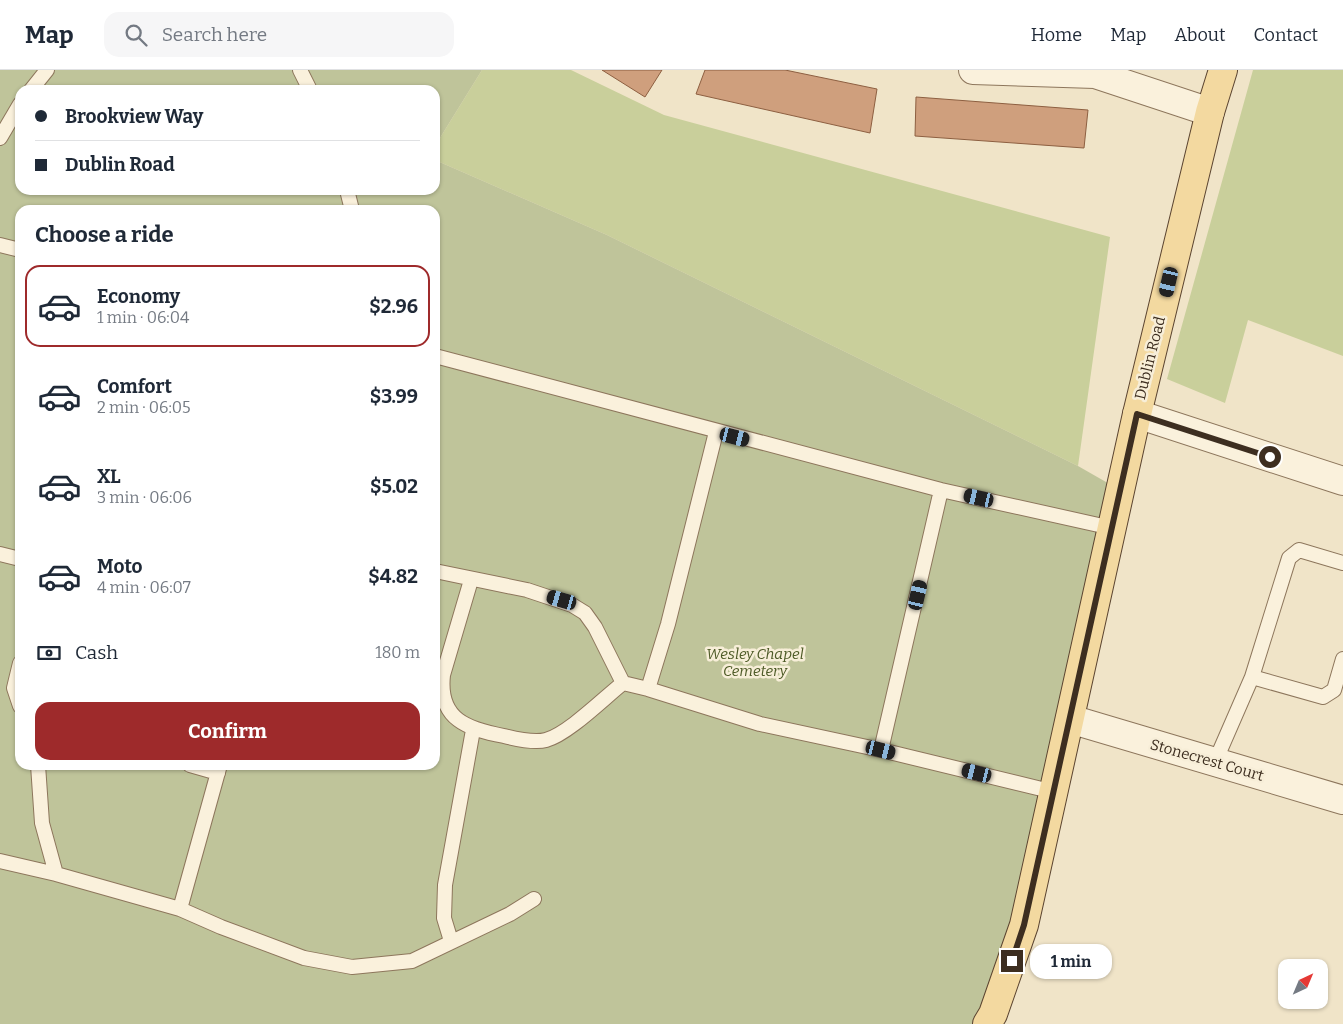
<!DOCTYPE html>
<html lang="en">
<head>
<meta charset="utf-8">
<style>
	:root { --surface:#fff; --page:#f6f6f7; --text:#1f2937; --muted:#747a83; --line:#e0e1e3; --accent:#9e2a2b }
	body { margin:0; font-family:Bitter,serif; background:var(--page); color:var(--text); height:100vh; display:flex; flex-direction:column; font-size:19px; white-space:nowrap }
	* { box-sizing:border-box; margin:0 }
	p { font-size:16px; color:var(--muted) }
	.icon { flex:none; width:28px; height:28px; fill:none; stroke:currentColor; stroke-width:2; stroke-linecap:round; stroke-linejoin:round }
	.map { position:relative; flex:1; overflow:hidden }
	.panel { position:absolute; left:15px; top:135px; width:425px; height:565px; display:flex; flex-direction:column; background:var(--surface); border-radius:15px; box-shadow:0 1px 4px #0004 }
	.panel>* { flex:none }
	.banner { position:absolute; left:15px; top:15px; width:425px; height:110px; border-radius:15px; box-shadow:0 1px 4px #0004; display:grid; align-content:center; height:110px; padding:0 20px; background:var(--surface) }
	.needle { width:32px; rotate:44deg }
	.fabs { position:absolute; left:1278px; top:889px; display:grid; gap:10px }
	.fabs a { display:grid; place-items:center; width:50px; height:50px; border-radius:10px; background:var(--surface); box-shadow:0 1px 4px #0004; font-size:25px }
	.end { position:absolute; width:22px; height:22px; margin:-11px; border:6px solid #3d2e20; background:#fff; box-shadow:0 0 0 2px #fff }
	.from { border-radius:50% }
	.bubble { position:absolute; height:35px; border-radius:15px; background:var(--surface); box-shadow:0 1px 4px #0004; font-size:16px; font-weight:700; line-height:35px; text-align:center }
	.car { position:absolute; width:15px; height:30px; margin:-15px -8px; border-radius:6px; box-shadow:0 0 4px 1px #0007; background:linear-gradient(#222 24%,#8ab4d8 0 40%,#222 0 76%,#8ab4d8 0 86%,#222 0) }
	.banner b { display:flex; align-items:center; gap:18px; height:48px; font-size:19px }
	.banner b+b { border-top:1px solid var(--line) }
	.banner i { width:12px; height:12px; background:var(--text) }
	ul { padding:0; list-style:none }
	li { display:flex; align-items:center; gap:15px; height:82px; margin:0 10px 8px; padding:0 10px; border:2px solid transparent; border-radius:15px }
	li div { flex:1 }
	li b { display:block; font-size:19px }
	li em { font-style:normal; font-weight:700 }
	li.selected { border-color:var(--accent) }
	li>.icon { width:45px; height:45px; stroke-width:1.5 }
	h2 { padding:0 20px; font-size:22px; line-height:60px }
	.pay { display:flex; align-items:center; gap:12px; height:55px; padding:0 20px; font-size:19px }
	.pay p { margin-inline-start:auto }
	.button { display:flex; gap:10px; margin-top:auto; padding:10px 20px }
	.button a { flex:1; height:58px; border-radius:15px; background:var(--accent); color:#fff; font-size:20px; font-weight:700; line-height:58px; text-align:center }
	header { display:flex; align-items:center; gap:30px; box-sizing:border-box; height:70px; padding:0 25px; background:var(--surface); border-bottom:1px solid var(--line) }
	header strong { font-size:24px }
	nav { display:flex; gap:28px; margin-inline-start:auto; font-size:18px }
	.search { width:350px; height:45px; background:var(--page); display:flex; align-items:center; gap:12px; box-sizing:border-box; padding:0 18px; border-radius:15px; color:var(--muted); font-size:19px }
	.map>svg:first-child { display:block }
	.green { fill:#c9cf9b }
	.cemetery { fill:#bfc49a; fill-rule:evenodd }
	.building { fill:#cf9f7d; stroke:#8d5f41 }
	.lines { fill:none; stroke-linecap:round; stroke-linejoin:round }
	.lane-casing { stroke:#8d765c; stroke-width:16 }
	.street-casing { stroke:#8d765c; stroke-width:30 }
	.primary-casing { stroke:#5b4430; stroke-width:30 }
	.lane { stroke:#faf1dc; stroke-width:14 }
	.street { stroke:#faf1dc; stroke-width:28 }
	.primary { stroke:#f3d9a0; stroke-width:28 }
	.route { stroke:#3d2e20; stroke-width:6 }
	.labels { text-anchor:middle; dominant-baseline:central; stroke-width:5; stroke-linejoin:round; paint-order:stroke }
	.street-label { font-size:15px; fill:#3d2e20; stroke:#f7eed8 }
	.park-label { font-size:15px; font-style:italic; fill:#4d5a26; stroke:#f7eed8 }
</style>
</head>
<body>
<header>
<strong>Map</strong>
<div class="search"><svg class="icon" aria-label="search" viewBox="0 0 24 24"><circle cx="10" cy="10" r="6"/><path d="M15 15l6 6"/></svg>Search here</div>
<nav><a>Home</a><a>Map</a><a>About</a><a>Contact</a></nav>
</header>
<div class="map">
<svg width="1343" height="954" viewBox="0 0 1343 954">
	<rect width="100%" height="100%" fill="#f0e4c8"/>
	<path class="green" d="M482,0H571L664,45L1110,167L1078,396L607,165L435,90V76Z
		M1253,0H1343V286L1248,250L1225,333L1167,309Z"/>
	<path class="cemetery" d="M0,0H482L435,76V20H20V120H435V90L607,165L1078,396L1120,420L986,954H0ZM20,140H435V695H20Z"/>
	<path class="building" d="M602,0H662L645,27Z
		M705,0H785L877,19L870,63L696,24Z
		M916,27L1088,40L1084,78L915,66Z"/>
	<g class="lines">
		<g class="lane-casing">
			<path id="lane" d="M300,0L310,20
				M31,20L47,0
				M0,68L20,34
				M347,120L352,140
				M0,175L20,180
				M435,286L941,420L1112,458
				M0,484L20,489
				M435,501L527,520L572,535L585,543L595,557L623,613C604,628 568,664 546,670C535,673 516,669 504,666C468,659 438,650 443,605L471,510
				M20,593L14,618L20,636
				M1252,607L1289,488L1299,480L1343,493
				M623,613L648,619L668,554L716,362
				M648,619L760,654L881,680L941,420
				M881,680L1054,722
				M1215,692L1252,607L1323,627L1334,620L1343,589
				M38,695L42,753L56,804
				M190,695L218,703
				M0,791L56,804L180,839L220,695
				M180,839L221,857L304,888L352,897L412,891L510,844L534,829
				M451,871L444,848L445,815L473,660"/>
		</g>
		<g class="street-casing">
			<path id="street" d="M973,0L1095,4L1210,42
				M1137,344L1343,411
				M1070,649L1343,730"/>
		</g>
		<g class="primary-casing">
			<path id="primary" d="M987,954L993,944L1024,855L1137,344L1210,42L1223,0"/>
		</g>
		<use href="#lane" class="lane"/>
		<use href="#street" class="street"/>
		<use href="#primary" class="primary"/>
	</g>
	<g class="lines">
		<path class="route" d="M1012,891L1024,855L1137,344L1270,387"/>
	</g>
	<g class="labels">
		<g class="street-label">
			<text transform="translate(1150 288) rotate(-76)">Dublin Road</text>
			<text transform="translate(1207 690) rotate(16)">Stonecrest Court</text>
		</g>
		<g class="park-label">
			<text x="755" y="584">Wesley Chapel<tspan x="755" dy="17">Cemetery</tspan></text>
		</g>
	</g>
</svg>
<div class="fabs">
<a><svg class="needle" viewBox="-14 -14 28 28"><path d="M0-13l5 13h-10z" fill="#e53935"/><path d="M0 13l5-13h-10z" fill="#747a83"/></svg></a>
</div>
<i class="end from" style="left:1270px;top:387px"></i>
<i class="end" style="left:1012px;top:891px"></i>
<div class="bubble" style="left:1030px;top:874px;width:82px">1 min</div>
<i class="car" style="left:1169px;top:212px;rotate:193deg"></i>
<i class="car" style="left:735px;top:367px;rotate:104deg"></i>
<i class="car" style="left:979px;top:428px;rotate:283deg"></i>
<i class="car" style="left:918px;top:525px;rotate:13deg"></i>
<i class="car" style="left:562px;top:530px;rotate:286deg"></i>
<i class="car" style="left:881px;top:680px;rotate:104deg"></i>
<i class="car" style="left:977px;top:703px;rotate:284deg"></i>
<div class="banner">
<b><i class="from"></i>Brookview Way</b>
<b><i></i>Dublin Road</b>
</div>
<section class="panel">
<h2>Choose a ride</h2>
<ul>
<li class="selected"><svg class="icon" aria-label="car" viewBox="0 0 24 24"><path d="M5 17H2v-5l4-1 3-4h7l3 4 3 1v5h-3M9 17h6M6 11h13"/><circle cx="7" cy="17" r="2"/><circle cx="17" cy="17" r="2"/></svg><div><b>Economy</b><p>1 min · 06:04</p></div><em>$2.96</em></li>
<li><svg class="icon" aria-label="car" viewBox="0 0 24 24"><path d="M5 17H2v-5l4-1 3-4h7l3 4 3 1v5h-3M9 17h6M6 11h13"/><circle cx="7" cy="17" r="2"/><circle cx="17" cy="17" r="2"/></svg><div><b>Comfort</b><p>2 min · 06:05</p></div><em>$3.99</em></li>
<li><svg class="icon" aria-label="car" viewBox="0 0 24 24"><path d="M5 17H2v-5l4-1 3-4h7l3 4 3 1v5h-3M9 17h6M6 11h13"/><circle cx="7" cy="17" r="2"/><circle cx="17" cy="17" r="2"/></svg><div><b>XL</b><p>3 min · 06:06</p></div><em>$5.02</em></li>
<li><svg class="icon" aria-label="car" viewBox="0 0 24 24"><path d="M5 17H2v-5l4-1 3-4h7l3 4 3 1v5h-3M9 17h6M6 11h13"/><circle cx="7" cy="17" r="2"/><circle cx="17" cy="17" r="2"/></svg><div><b>Moto</b><p>4 min · 06:07</p></div><em>$4.82</em></li>
</ul>
<div class="pay"><svg class="icon" aria-label="cash" viewBox="0 0 24 24"><path d="M3 7h18v10H3z"/><circle cx="12" cy="12" r="2"/></svg>Cash<p>180 m</p></div>
<div class="button"><a>Confirm</a></div>
</section>
</div>
</body>
</html>
